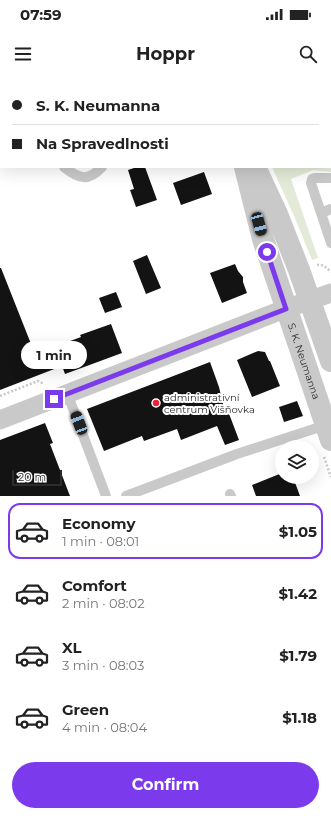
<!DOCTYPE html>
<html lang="en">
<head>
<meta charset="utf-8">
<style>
	:root { --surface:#fff; --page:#f6f6f6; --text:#222; --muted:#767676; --line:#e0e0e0; --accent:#7c3aed }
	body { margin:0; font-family:Montserrat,sans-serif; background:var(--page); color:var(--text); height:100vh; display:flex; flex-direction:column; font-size:15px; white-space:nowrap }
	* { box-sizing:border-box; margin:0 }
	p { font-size:13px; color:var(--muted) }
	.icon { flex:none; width:22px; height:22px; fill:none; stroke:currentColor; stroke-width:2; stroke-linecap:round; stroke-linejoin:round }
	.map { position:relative; height:416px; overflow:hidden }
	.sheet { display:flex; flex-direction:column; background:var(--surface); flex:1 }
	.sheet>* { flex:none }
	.banner { position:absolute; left:0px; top:0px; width:331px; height:88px; box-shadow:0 4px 16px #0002; display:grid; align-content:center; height:88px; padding:0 12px; background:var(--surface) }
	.tools { position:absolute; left:275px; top:360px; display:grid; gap:8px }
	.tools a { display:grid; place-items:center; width:44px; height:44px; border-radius:50%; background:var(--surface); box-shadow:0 4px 16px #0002; font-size:20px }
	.scale { position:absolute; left:12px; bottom:10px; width:50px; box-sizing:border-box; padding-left:4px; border:2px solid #2c2c2c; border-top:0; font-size:11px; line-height:14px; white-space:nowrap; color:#2c2c2c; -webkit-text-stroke:3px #fff; paint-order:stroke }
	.end { position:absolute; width:18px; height:18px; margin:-9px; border:5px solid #7c3aed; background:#fff; box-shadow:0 0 0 2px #fff }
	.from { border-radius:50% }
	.bubble { position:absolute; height:28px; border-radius:14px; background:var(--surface); box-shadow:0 4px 16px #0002; font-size:13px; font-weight:700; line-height:28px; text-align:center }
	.car { position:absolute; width:12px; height:24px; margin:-12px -6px; border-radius:5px; box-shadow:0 0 3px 1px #0007; background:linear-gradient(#222 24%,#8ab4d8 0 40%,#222 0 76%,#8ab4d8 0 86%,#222 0) }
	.banner b { display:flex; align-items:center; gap:14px; height:38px; font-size:15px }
	.banner b+b { border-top:1px solid var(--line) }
	.banner i { width:10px; height:10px; background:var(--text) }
	ul { padding:7px 0 0; list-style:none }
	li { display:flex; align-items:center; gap:12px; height:56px; margin:0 8px 6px; padding:0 4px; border:2px solid transparent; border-radius:12px }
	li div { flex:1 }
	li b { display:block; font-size:15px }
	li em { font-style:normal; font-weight:700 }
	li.on { border-color:var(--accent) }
	li>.icon { width:36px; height:36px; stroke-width:1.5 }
	.action { display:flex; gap:8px; margin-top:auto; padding:8px 12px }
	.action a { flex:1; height:46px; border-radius:24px; background:var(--accent); color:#fff; font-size:16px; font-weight:700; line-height:46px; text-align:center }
	.status { display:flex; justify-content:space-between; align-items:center; height:28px; padding:0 20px; background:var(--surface); direction:ltr }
	.status svg { height:11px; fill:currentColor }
	header { display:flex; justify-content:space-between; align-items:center; height:52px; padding:0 12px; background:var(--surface); font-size:18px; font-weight:700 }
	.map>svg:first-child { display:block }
	.green { fill:#e3ebd8 }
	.building { fill:#131313 }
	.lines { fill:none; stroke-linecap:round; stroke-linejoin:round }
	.path { stroke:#c9c9c9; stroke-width:2.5; stroke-dasharray:2 2; stroke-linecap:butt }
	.service { stroke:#c9c9c9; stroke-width:10 }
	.minor { stroke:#c9c9c9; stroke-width:19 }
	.tertiary { stroke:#c9c9c9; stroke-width:22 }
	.route { stroke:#7c3aed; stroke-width:5 }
	.poi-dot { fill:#f02134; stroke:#fff; stroke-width:1.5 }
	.labels { text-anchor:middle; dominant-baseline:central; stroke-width:4; stroke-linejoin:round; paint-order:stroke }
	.street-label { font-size:10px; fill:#2c2c2c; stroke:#fff }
	.poi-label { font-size:10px; fill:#2c2c2c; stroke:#fff; text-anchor:start }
</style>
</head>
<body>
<div class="status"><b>07:59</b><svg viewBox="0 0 49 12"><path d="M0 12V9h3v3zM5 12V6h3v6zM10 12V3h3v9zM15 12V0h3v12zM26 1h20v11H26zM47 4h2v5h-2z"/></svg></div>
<header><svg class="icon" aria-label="menu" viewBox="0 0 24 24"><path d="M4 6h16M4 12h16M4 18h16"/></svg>Hoppr<svg class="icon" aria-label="search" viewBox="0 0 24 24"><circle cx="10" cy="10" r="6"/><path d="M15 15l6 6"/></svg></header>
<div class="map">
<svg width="331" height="416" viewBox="0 0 331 416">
	<rect width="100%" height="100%" fill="#fff"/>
	<path class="green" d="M330,73H331V92L313,90L291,99L318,178L312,180L294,136L272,87H330Z"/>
	<path class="building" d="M137,87H145L157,120L136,127L130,110L134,109L128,90Z
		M204,92L212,114L181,125L173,103Z
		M147,175L161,208L146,214L133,181Z
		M235,184L238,191L243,197V202L247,213L222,223L210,193Z
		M0,188H1L35,274L81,257L80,255L111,244L122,273L65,294L62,286L0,310Z
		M116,212L122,227L105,233L99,218Z
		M258,271L265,272L269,281H270L280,306L252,317L237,280Z
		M210,282L219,307L225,332L228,331L239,360L225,365L217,346L181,360L177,349L144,361L142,356L104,371L87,329Z
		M297,321L303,336L284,342L279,327Z
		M45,343L53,363L50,364L70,416H0V360Z
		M282,393V397H293L300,416H256L252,405Z"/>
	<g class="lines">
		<path class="path" d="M317,185C323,184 327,188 331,192
			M0,316L38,301L44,304
			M324,377L331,397"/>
		<path class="service" d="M55,0L57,1
			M142,0L144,1
			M327,0L329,1
			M124,1L125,0
			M266,1L268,0
			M0,31L1,32
			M64,87C79,99 88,102 102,87
			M331,129L321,133L331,163
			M321,133L311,103L312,99L315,98H331
			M67,313L106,416
			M230,414L231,416
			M126,416L237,374L326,345"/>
		<path class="minor" d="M0,340L277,232L331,213"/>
		<g class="tertiary">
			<path d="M220,0L221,1"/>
			<path id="s1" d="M245,87L263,159L331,360"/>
			<path d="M255,87L277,134L299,190L331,281"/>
		</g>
	</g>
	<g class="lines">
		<path class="route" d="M54,319L286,229L267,172"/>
	</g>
	<circle class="poi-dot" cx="156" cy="323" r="4"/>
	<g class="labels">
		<g class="street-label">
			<text stroke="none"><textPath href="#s1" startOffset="203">S. K. Neumanna</textPath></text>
		</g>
		<g class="poi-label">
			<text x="164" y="317">administrativní<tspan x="164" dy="12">centrum Višňovka</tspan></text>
		</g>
	</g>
</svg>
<div class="tools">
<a><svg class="icon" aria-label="layers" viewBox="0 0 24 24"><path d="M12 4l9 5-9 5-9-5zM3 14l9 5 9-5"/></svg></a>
</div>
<div class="scale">20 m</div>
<i class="end from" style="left:267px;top:172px"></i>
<i class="end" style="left:54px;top:319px"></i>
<div class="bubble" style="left:21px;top:261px;width:66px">1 min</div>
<i class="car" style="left:259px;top:144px;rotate:165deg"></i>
<i class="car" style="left:79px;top:343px;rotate:339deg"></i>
<div class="banner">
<b><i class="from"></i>S. K. Neumanna</b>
<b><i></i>Na Spravedlnosti</b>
</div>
</div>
<section class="sheet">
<ul>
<li class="on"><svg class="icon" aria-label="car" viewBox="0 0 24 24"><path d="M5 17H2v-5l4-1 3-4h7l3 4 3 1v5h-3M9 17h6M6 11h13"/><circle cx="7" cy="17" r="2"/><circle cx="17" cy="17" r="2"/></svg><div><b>Economy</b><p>1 min · 08:01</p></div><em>$1.05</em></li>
<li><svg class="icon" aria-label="car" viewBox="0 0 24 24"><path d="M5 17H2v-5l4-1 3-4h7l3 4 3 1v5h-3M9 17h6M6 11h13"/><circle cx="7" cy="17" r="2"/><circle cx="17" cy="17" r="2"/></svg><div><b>Comfort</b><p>2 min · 08:02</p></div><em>$1.42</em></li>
<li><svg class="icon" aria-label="car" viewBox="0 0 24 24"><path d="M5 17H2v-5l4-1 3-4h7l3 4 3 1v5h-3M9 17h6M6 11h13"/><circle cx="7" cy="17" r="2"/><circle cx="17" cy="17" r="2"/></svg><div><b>XL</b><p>3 min · 08:03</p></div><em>$1.79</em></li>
<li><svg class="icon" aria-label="car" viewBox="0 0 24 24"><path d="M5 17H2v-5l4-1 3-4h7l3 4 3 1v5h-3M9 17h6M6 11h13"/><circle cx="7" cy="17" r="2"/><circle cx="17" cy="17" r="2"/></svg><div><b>Green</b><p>4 min · 08:04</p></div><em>$1.18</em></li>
</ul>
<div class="action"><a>Confirm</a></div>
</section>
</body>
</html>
